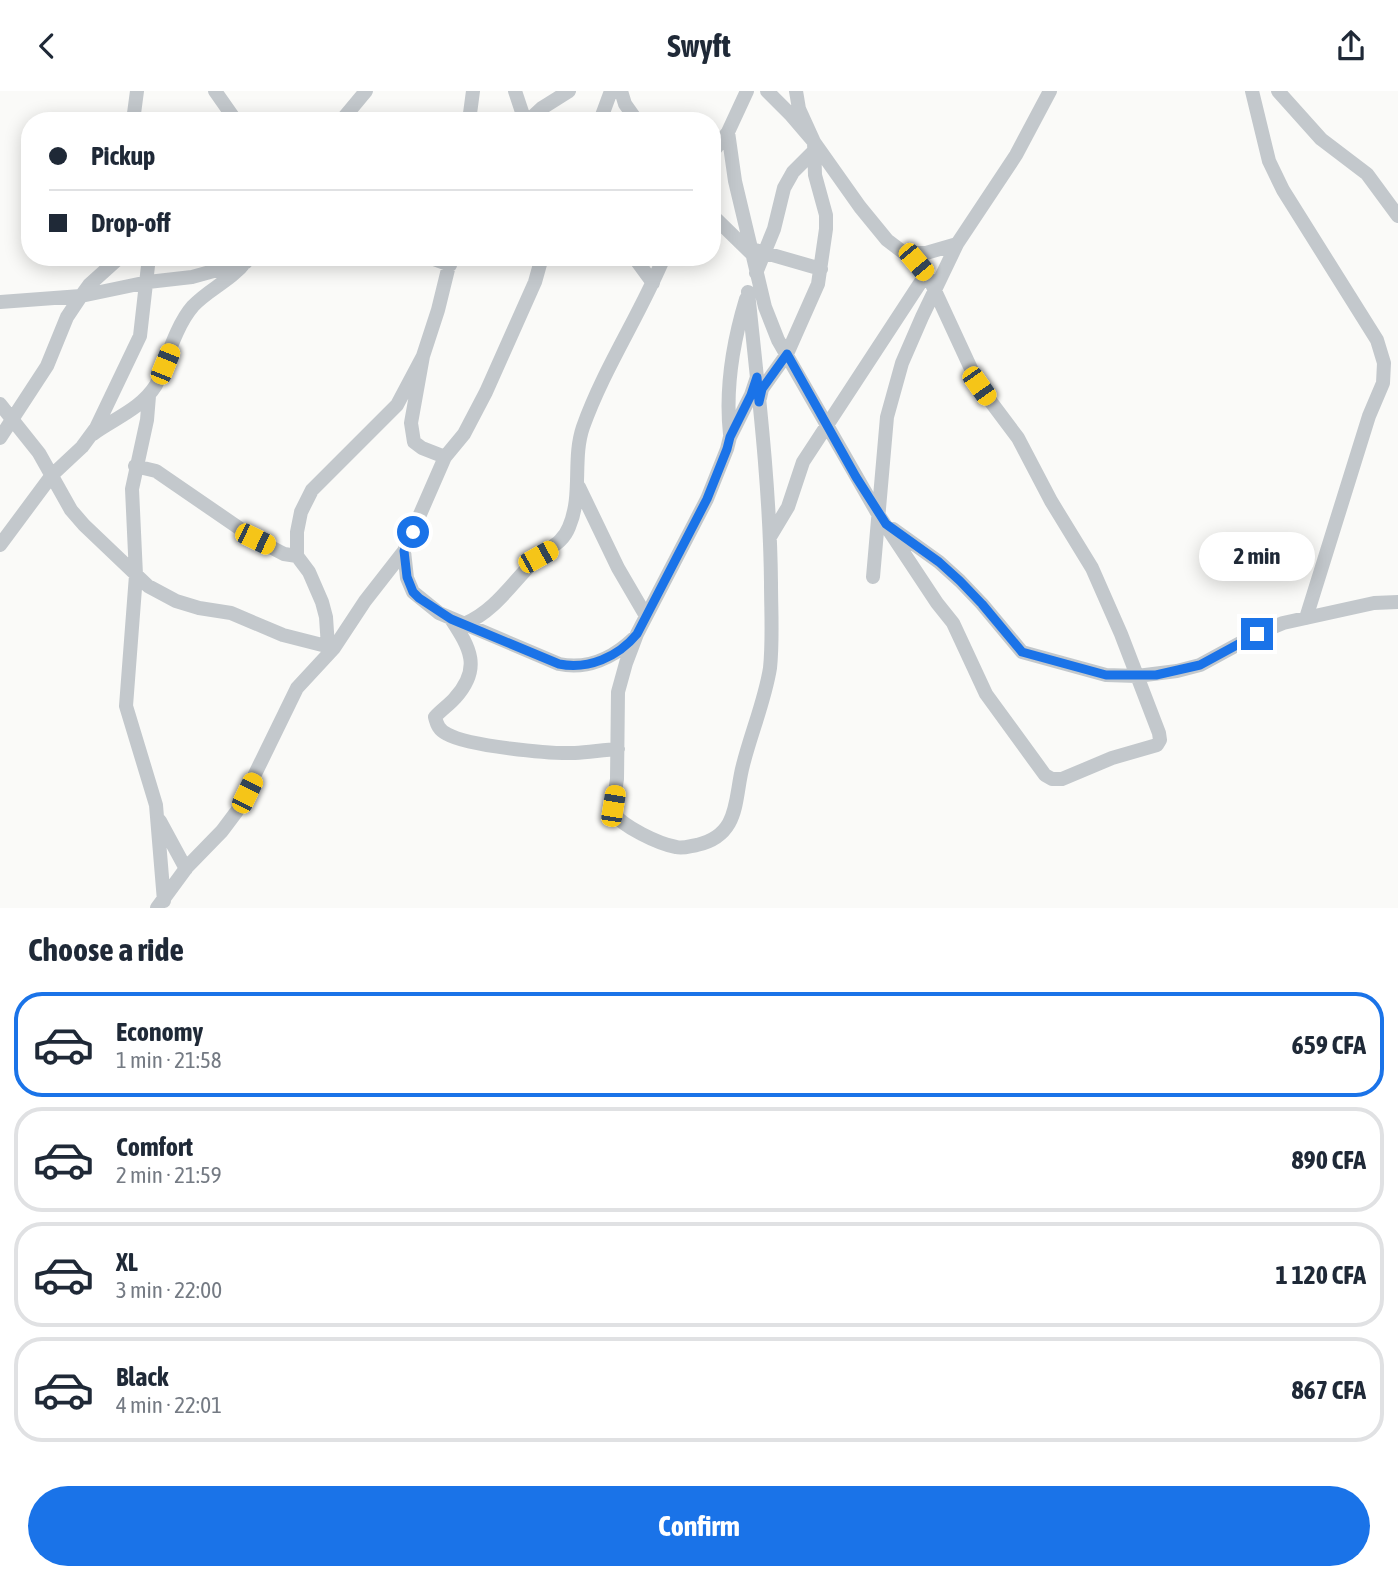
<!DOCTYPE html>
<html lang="en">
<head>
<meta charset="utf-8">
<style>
	:root { --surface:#fff; --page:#f6f6f7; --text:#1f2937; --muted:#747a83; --line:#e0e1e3; --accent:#1a73e8 }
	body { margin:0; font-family:"Asap Condensed",sans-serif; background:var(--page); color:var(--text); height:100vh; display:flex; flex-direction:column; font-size:26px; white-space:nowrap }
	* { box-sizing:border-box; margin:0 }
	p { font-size:23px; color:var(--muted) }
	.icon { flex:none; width:38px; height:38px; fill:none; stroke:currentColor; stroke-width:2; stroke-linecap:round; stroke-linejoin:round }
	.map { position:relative; height:817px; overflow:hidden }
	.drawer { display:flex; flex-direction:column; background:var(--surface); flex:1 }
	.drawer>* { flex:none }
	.hud { position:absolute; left:21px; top:21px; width:700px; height:154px; border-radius:28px; box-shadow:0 4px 18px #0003; display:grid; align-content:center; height:154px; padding:0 28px; background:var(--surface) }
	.end { position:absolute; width:32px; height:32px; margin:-16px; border:9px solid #1a73e8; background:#fff; box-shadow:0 0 0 4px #fff }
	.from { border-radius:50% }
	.bubble { position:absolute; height:49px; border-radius:24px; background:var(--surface); box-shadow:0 4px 18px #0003; font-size:23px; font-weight:700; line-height:49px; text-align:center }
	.car { position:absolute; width:21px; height:42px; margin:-21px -10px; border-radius:9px; box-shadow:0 0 5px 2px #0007; background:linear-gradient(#f5c518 24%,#345 0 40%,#f5c518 0 76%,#345 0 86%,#f5c518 0) }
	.hud b { display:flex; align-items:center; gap:24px; height:66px; font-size:26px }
	.hud b+b { border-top:2px solid var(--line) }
	.hud i { width:18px; height:18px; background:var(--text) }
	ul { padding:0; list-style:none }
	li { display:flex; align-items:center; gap:21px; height:105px; margin:0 14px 10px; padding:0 14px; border:4px solid var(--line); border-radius:28px }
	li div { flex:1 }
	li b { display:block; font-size:26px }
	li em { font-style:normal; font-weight:700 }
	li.current { border-color:var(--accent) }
	li>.icon { width:63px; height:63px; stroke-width:1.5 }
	h2 { padding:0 28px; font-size:32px; line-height:84px }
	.action { display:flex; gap:14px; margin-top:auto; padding:14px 28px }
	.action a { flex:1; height:80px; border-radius:42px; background:var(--accent); color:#fff; font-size:28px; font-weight:700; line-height:80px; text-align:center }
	header { display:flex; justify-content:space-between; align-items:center; height:91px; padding:0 28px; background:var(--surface); font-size:32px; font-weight:700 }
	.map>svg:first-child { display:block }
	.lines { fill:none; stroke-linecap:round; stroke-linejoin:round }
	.minor { stroke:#c3c8cc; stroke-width:14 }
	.route { stroke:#1a73e8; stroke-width:9 }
</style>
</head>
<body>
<header><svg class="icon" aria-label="back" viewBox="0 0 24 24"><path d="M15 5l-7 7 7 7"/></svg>Swyft<svg class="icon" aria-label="share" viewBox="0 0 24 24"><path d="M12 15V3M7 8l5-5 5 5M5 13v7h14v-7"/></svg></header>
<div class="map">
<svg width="1398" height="817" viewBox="0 0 1398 817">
	<rect width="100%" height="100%" fill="#fafaf8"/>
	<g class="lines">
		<path class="minor" d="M215,0L236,30
			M515,0L525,30
			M621,0L625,13L637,30
			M1252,0L1269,70L1283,99L1377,249L1384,272L1383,292L1369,325L1306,527
			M1278,0L1321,48L1367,83L1398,125
			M133,30L137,0
			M341,30L366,0
			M469,30L473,0
			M528,30L542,17L569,0
			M600,30L611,0
			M728,41L735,90L765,216L778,249L878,423L937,512L953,532L986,603L1045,684L1052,688H1062L1112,667L1157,654L1160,649L1159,642L1121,543L1092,477L1051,410L1018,347L979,295L930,189L916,171L887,149L860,116L814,51L790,23L767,0
			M712,62L728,41L747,0
			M712,124L751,162
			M755,159L821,178
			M905,162H926L957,153
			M428,166L450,174
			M634,166L653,192
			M756,182L774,138L784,97L793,81L814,60
			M748,201C758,298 770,395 771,492C771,520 773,549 770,577C765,609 751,642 743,674C734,707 741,744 697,754C690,755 683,758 676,756C659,753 623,736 612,721L617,688L618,601L626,572L637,543L707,408L727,358L730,346L751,304L757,286
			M0,211L81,205L148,191L192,186L246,171
			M149,305L147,329L132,398L136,484L126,615L156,714L164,810
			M760,307L762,298L787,263L818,193L826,138V124L815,84L814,51L799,18L796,0
			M0,313L39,362L71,419L84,434L148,495L176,510L199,517L231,522L283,544L334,557
			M93,343C115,327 141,318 156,294C166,271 176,234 193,215C209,198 232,189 246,170
			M730,343C725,297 733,251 746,208
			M0,347L47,275L67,226L81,205L89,194L120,166
			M445,366L422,357L414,351L411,332L423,265L438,219L451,166
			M135,375L156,380L255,448L284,463L297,465
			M579,396L618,477L646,525
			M893,438L939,471L960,490L982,513L1022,561L1106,584L1137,585L1177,580L1200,574L1257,543L1283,532L1374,512L1398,511
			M770,446L788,416L803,371L926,183
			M0,454L52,384L82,356L96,337L140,245L149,166
			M404,460L407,487L413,501L439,522L559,573C587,579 613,567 634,547
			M873,486L887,326L902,272L922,226L957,153L1016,64L1050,0
			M451,528C470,557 482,577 455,607C449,614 441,619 435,626C437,634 439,639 447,643C468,655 549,663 575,662C589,661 604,659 618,658
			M464,533C494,521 513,491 535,469C547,457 562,454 569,436C583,404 572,368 583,336C604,277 640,224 664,166
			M328,556L326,526L322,511L309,481L297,465V441L301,421L312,399L397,314L423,265
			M160,730L186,778
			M157,817L187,776L222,740L237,720L297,597L334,557L365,510L404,460L445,366L464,343L486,301L535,191L542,166"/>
	</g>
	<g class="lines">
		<path class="route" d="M413,441L404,460L407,486L413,501L419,507L451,528L559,573C588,579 618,566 637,543L707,408L727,358L730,346L751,304L757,286L759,311L762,298L787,263L856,386L886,433L939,471L960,490L982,513L1022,561L1106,584H1156L1200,574L1257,543"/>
	</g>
</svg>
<i class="end from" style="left:413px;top:441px"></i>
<i class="end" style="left:1257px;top:543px"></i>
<div class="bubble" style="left:1199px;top:441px;width:116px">2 min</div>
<i class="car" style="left:916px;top:171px;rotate:140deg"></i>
<i class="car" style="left:165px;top:273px;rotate:22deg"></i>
<i class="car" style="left:979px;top:295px;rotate:145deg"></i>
<i class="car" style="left:255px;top:448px;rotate:116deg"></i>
<i class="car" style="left:538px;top:466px;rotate:61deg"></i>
<i class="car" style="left:247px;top:702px;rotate:26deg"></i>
<i class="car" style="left:613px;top:715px;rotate:9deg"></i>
<div class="hud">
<b><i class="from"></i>Pickup</b>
<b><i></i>Drop-off</b>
</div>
</div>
<section class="drawer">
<h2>Choose a ride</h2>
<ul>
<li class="current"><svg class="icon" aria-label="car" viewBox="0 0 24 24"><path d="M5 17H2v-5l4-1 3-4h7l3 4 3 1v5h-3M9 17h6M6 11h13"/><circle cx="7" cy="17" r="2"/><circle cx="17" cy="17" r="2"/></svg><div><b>Economy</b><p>1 min · 21:58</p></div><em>659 CFA</em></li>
<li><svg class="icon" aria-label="car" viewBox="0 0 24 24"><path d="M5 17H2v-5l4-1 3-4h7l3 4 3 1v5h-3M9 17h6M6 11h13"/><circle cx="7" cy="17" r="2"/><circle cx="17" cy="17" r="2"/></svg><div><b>Comfort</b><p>2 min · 21:59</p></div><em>890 CFA</em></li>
<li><svg class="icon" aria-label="car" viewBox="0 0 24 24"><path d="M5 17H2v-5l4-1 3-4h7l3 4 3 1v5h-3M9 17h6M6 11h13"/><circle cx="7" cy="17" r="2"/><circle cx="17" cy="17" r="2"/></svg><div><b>XL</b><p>3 min · 22:00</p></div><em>1 120 CFA</em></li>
<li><svg class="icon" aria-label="car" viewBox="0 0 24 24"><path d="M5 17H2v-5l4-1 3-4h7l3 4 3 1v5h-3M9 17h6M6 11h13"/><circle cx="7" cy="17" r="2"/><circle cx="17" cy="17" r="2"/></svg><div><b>Black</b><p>4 min · 22:01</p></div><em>867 CFA</em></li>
</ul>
<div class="action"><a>Confirm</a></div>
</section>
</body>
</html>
